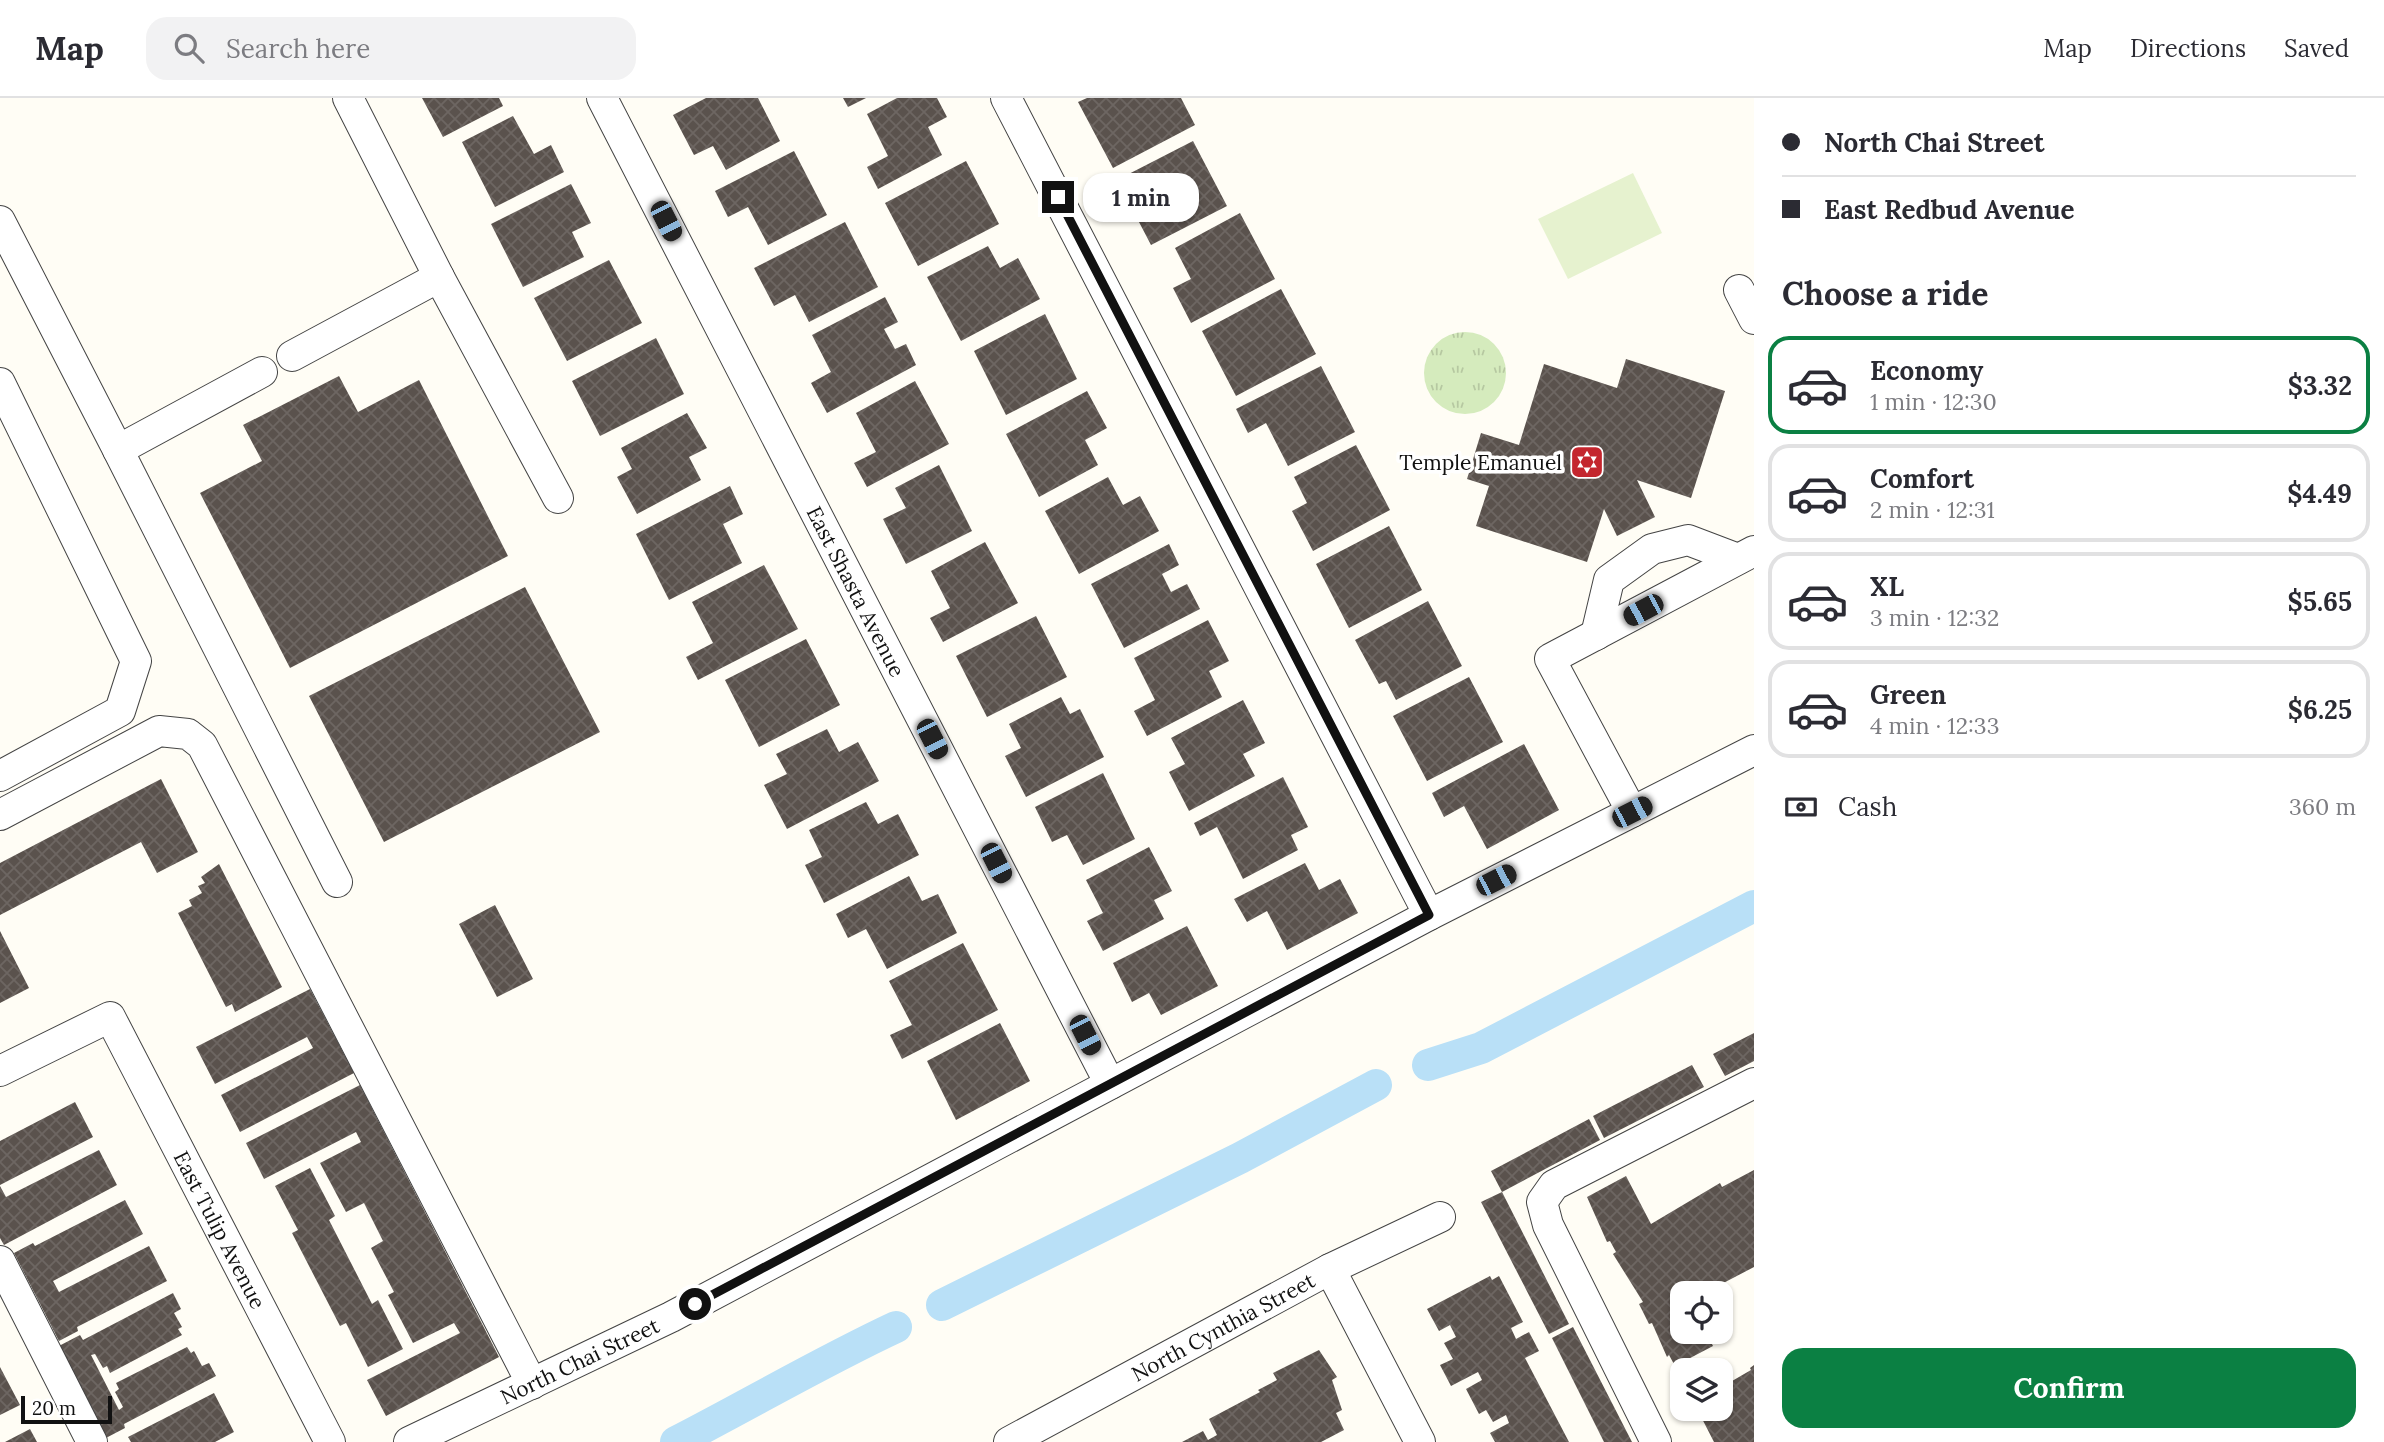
<!DOCTYPE html>
<html lang="en">
<head>
<meta charset="utf-8">
<style>
	:root { --surface:#fff; --page:#f2f2f3; --text:#2b2b33; --muted:#7c7c81; --line:#e1e1e2; --accent:#0b8043 }
	body { margin:0; font-family:Lora,serif; background:var(--page); color:var(--text); height:100vh; display:flex; flex-direction:column; font-size:26px; white-space:nowrap }
	* { box-sizing:border-box; margin:0 }
	p { font-size:23px; color:var(--muted) }
	.icon { flex:none; width:38px; height:38px; fill:none; stroke:currentColor; stroke-width:2; stroke-linecap:round; stroke-linejoin:round }
	.map { position:relative; flex:1; overflow:hidden }
	.side { display:flex; flex-direction:column; background:var(--surface); width:630px }
	.side>* { flex:none }
	.hud { display:grid; align-content:center; height:154px; padding:0 28px; background:var(--surface) }
	.controls { position:absolute; left:1670px; top:1183px; display:grid; gap:14px }
	.controls a { display:grid; place-items:center; width:63px; height:63px; border-radius:14px; background:var(--surface); box-shadow:0 2px 5px #0004; font-size:35px }
	.scale { position:absolute; left:21px; bottom:18px; width:91px; box-sizing:border-box; padding-left:7px; border:4px solid #111; border-top:0; font-size:19px; line-height:24px; white-space:nowrap; color:#111; -webkit-text-stroke:5px #fff; paint-order:stroke }
	.end { position:absolute; width:32px; height:32px; margin:-16px; border:9px solid #111; background:#fff; box-shadow:0 0 0 4px #fff }
	.from { border-radius:50% }
	.bubble { position:absolute; height:49px; border-radius:21px; background:var(--surface); box-shadow:0 2px 5px #0004; font-size:23px; font-weight:800; line-height:49px; text-align:center }
	.car { position:absolute; width:21px; height:42px; margin:-21px -10px; border-radius:9px; box-shadow:0 0 5px 2px #0007; background:linear-gradient(#222 24%,#8ab4d8 0 40%,#222 0 76%,#8ab4d8 0 86%,#222 0) }
	.hud b { display:flex; align-items:center; gap:24px; height:66px; font-size:26px }
	.hud b+b { border-top:2px solid var(--line) }
	.hud i { width:18px; height:18px; background:var(--text) }
	ul { padding:0; list-style:none }
	li { display:flex; align-items:center; gap:21px; height:98px; margin:0 14px 10px; padding:0 14px; border:4px solid var(--line); border-radius:21px }
	li div { flex:1 }
	li b { display:block; font-size:26px }
	li em { font-style:normal; font-weight:800 }
	li.selected { border-color:var(--accent) }
	li>.icon { width:63px; height:63px; stroke-width:1.5 }
	h2 { padding:0 28px; font-size:32px; line-height:84px }
	.pay { display:flex; align-items:center; gap:18px; height:77px; padding:0 28px; font-size:26px }
	.pay p { margin-inline-start:auto }
	.cta { display:flex; gap:14px; margin-top:auto; padding:14px 28px }
	.cta a { flex:1; height:80px; border-radius:21px; background:var(--accent); color:#fff; font-size:28px; font-weight:800; line-height:80px; text-align:center }
	header { display:flex; align-items:center; gap:42px; box-sizing:border-box; height:98px; padding:0 35px; background:var(--surface); border-bottom:2px solid var(--line) }
	header strong { font-size:33px }
	nav { display:flex; gap:38px; margin-inline-start:auto; font-size:24px }
	.search { width:490px; height:63px; background:var(--page); display:flex; align-items:center; gap:18px; box-sizing:border-box; padding:0 24px; border-radius:21px; color:var(--muted); font-size:26px }
	main { display:flex; flex:1; min-height:0 }
	.map>svg:first-child { display:block }
	.park { fill:url(#park-tufts) }
	.pitch { fill:#e6f2cf }
	.lines { fill:none; stroke-linecap:round; stroke-linejoin:round }
	.canal { stroke:#b9e0f7; stroke-width:32 }
	.building { fill:url(#building-cross-hatch) }
	.minor-casing { stroke:#444; stroke-width:32 }
	.minor { stroke:#fff; stroke-width:30 }
	.route { stroke:#111; stroke-width:9 }
	.labels { text-anchor:middle; dominant-baseline:central; stroke-width:7; stroke-linejoin:round; paint-order:stroke }
	.poi-label { font-size:21px; fill:#111; stroke:#fff; text-anchor:end }
	.street-label { font-size:21px; fill:#111; stroke:#fff }
</style>
</head>
<body>
<header>
<strong>Map</strong>
<div class="search"><svg class="icon" aria-label="search" viewBox="0 0 24 24"><circle cx="10" cy="10" r="6"/><path d="M15 15l6 6"/></svg>Search here</div>
<nav><a>Map</a><a>Directions</a><a>Saved</a></nav>
</header>
<main>
<div class="map">
<svg width="1754" height="1344" viewBox="0 0 1754 1344">
	<defs>
		<pattern id="park-tufts" width="24" height="20" patternUnits="userSpaceOnUse" patternTransform="scale(1.75)"><rect width="24" height="20" fill="#d5ebbd"/><path d="M3 7l-1-3M5 7V3M7 7l1-3M15 17l-1-3M17 17v-4M19 17l1-3" fill="none" stroke="#b6c8a1"/></pattern>
		<pattern id="building-cross-hatch" width="8" height="8" patternUnits="userSpaceOnUse" patternTransform="scale(1.75)"><rect width="8" height="8" fill="#5a524d"/><path d="M0 0l8 8M0 8l8-8" fill="none" stroke="#6d6662"/></pattern>
	</defs>
	<rect width="100%" height="100%" fill="#fffdf5"/>
	<path class="park" d="M1424 275a41 41 0 1 1 82 0a41 41 0 1 1-82 0Z"/>
	<path class="pitch" d="M1633,75L1662,135L1568,181L1538,121Z"/>
	<g class="lines">
		<path class="canal" d="M1428,967L1481,950L1754,808
			M942,1207L1240,1060L1376,987
			M676,1344C750,1306 821,1264 896,1229"/>
	</g>
	<path class="building" d="M422,0H499L503,8L443,39Z
		M706,0H758L780,43L726,72L713,48L694,57L673,17Z
		M843,0H866L848,9Z
		M897,0H937L947,19L928,29L942,57L878,91L867,69L888,58L867,16Z
		M1087,0H1181L1195,27L1113,70L1078,4Z
		M513,18L534,56L551,47L564,74L495,109L462,44Z
		M1193,43L1227,108L1151,147L1117,82Z
		M794,53L827,117L768,147L748,109L728,119L715,93Z
		M966,63L999,126L918,168L885,105Z
		M571,86L591,125L572,134L584,159L523,189L491,126Z
		M1240,115L1275,181L1191,225L1173,190L1191,181L1175,150Z
		M845,124L878,189L809,224L795,197L774,208L754,170Z
		M988,148L1000,170L1018,160L1040,201L961,243L927,179Z
		M609,162L642,225L567,263L534,200Z
		M1281,191L1316,256L1236,298L1202,233Z
		M885,199L898,224L884,231L895,251L906,246L916,267L827,315L811,285L831,274L812,237Z
		M1045,216L1077,281L1006,317L974,253Z
		M656,240L684,296L600,338L572,283Z
		M1626,261L1725,293L1691,400L1637,382L1655,419L1617,438L1604,411L1587,464L1476,428L1489,388L1467,381L1481,335L1519,347L1544,266L1617,290Z
		M1321,268L1355,334L1288,368L1266,325L1248,335L1236,311Z
		M339,278L358,314L419,282L508,458L290,570L200,395L262,363L243,327Z
		M915,283L949,346L867,389L854,365L876,354L856,315Z
		M1087,293L1107,330L1085,342L1098,367L1039,399L1006,336Z
		M687,315L707,350L689,359L701,382L637,416L617,379L632,371L621,350Z
		M1356,347L1390,412L1313,453L1292,413L1307,405L1294,379Z
		M939,367L972,433L906,466L883,421L906,410L895,390Z
		M1108,379L1123,407L1140,398L1159,433L1079,476L1045,413Z
		M730,388L743,416L723,426L742,465L669,502L636,436Z
		M1389,428L1422,492L1349,530L1316,466Z
		M985,444L1018,505L943,544L930,520L950,510L931,473Z
		M1169,446L1179,467L1162,476L1171,494L1187,486L1200,511L1124,550L1091,486Z
		M764,467L798,531L698,582L686,559L713,545L692,504Z
		M525,489L600,634L384,744L309,598Z
		M1428,503L1462,568L1396,602L1386,583L1379,586L1355,542Z
		M1036,518L1067,579L987,619L956,558Z
		M1208,522L1229,563L1209,573L1222,599L1147,638L1134,613L1155,602L1134,560Z
		M806,541L840,607L759,649L725,582Z
		M1469,579L1503,644L1427,683L1393,618Z
		M1061,599L1070,616L1080,611L1104,659L1026,699L1005,658L1021,650L1009,626Z
		M1243,602L1265,645L1243,656L1255,678L1189,713L1169,674L1185,666L1171,640Z
		M827,631L839,654L858,644L879,683L787,731L764,687L787,676L776,656Z
		M1524,646L1559,712L1487,751L1464,708L1444,719L1432,695Z
		M1103,675L1135,741L1083,767L1067,737L1052,744L1035,709Z
		M1283,679L1308,729L1291,737L1298,752L1243,781L1217,729L1200,738L1194,725Z
		M161,681L198,754L157,775L141,744L0,817V765Z
		M866,704L878,726L898,716L919,757L824,805L805,767L822,759L809,732Z
		M1149,749L1172,793L1154,802L1164,821L1103,853L1087,823L1103,815L1086,782Z
		M1305,765L1319,792L1340,781L1358,815L1287,852L1267,813L1247,824L1234,801Z
		M219,766L282,889L235,914L232,906L226,909L178,815L192,808L189,802L202,795L198,788L205,785L201,779Z
		M909,778L922,803L938,796L957,835L887,871L866,831L848,840L836,816Z
		M495,807L533,881L497,899L459,826Z
		M1187,828L1218,888L1161,917L1149,895L1132,904L1113,865Z
		M0,833L29,890L0,905Z
		M963,845L998,912L902,961L890,937L912,927L889,883Z
		M310,891L354,975L240,1034L221,997L313,950L307,939L215,986L196,949Z
		M1000,925L1030,983L956,1022L927,963Z
		M1754,935V963L1725,978L1713,956Z
		M1692,967L1704,989L1604,1040L1593,1018Z
		M360,987L499,1259L386,1318L367,1282L460,1235L454,1225L413,1245L388,1197L394,1194L371,1150L383,1143L364,1105L346,1114L320,1065L361,1044L356,1034L264,1081L246,1045Z
		M75,1004L93,1039L0,1087V1043Z
		M1589,1021L1600,1042L1502,1094L1491,1073Z
		M99,1052L117,1087L4,1147L0,1140V1088L6,1099Z
		M310,1070L335,1118L329,1122L372,1206L378,1202L403,1251L368,1269L346,1225L340,1228L292,1135L298,1132L275,1088Z
		M1754,1072V1169L1712,1191L1711,1188L1698,1195H1682V1234H1706L1713,1248L1675,1268L1669,1257L1667,1259L1652,1225L1649,1226L1639,1206L1643,1204L1613,1156L1616,1154L1610,1143L1607,1144L1587,1099L1626,1078L1651,1126L1720,1085L1722,1089Z
		M1502,1094L1569,1226L1549,1236L1481,1104Z
		M125,1102L143,1136L53,1183L59,1194L149,1148L167,1183L77,1229L78,1233L59,1243L14,1155L33,1145L35,1148Z
		M1490,1178L1492,1182L1499,1178L1523,1224L1511,1230L1516,1241L1529,1234L1539,1253L1525,1260L1569,1344H1495L1490,1335L1509,1325L1506,1317L1493,1324L1486,1312L1479,1316L1466,1291L1482,1282L1478,1274L1451,1288L1440,1267L1453,1261L1444,1245L1456,1239L1450,1227L1439,1233L1427,1211Z
		M173,1195L181,1211L174,1215L182,1229L178,1231L182,1237L110,1275L107,1268L103,1270L95,1256L91,1257L119,1312L123,1309L115,1294L119,1291L116,1285L187,1249L191,1255L194,1253L202,1268L209,1265L216,1278L124,1326L125,1330L104,1341L57,1249L80,1237L83,1242Z
		M1573,1229L1632,1344H1604L1552,1240Z
		M1319,1252L1337,1279L1332,1282L1342,1312L1336,1315L1344,1332L1321,1344H1182L1203,1333L1208,1342L1217,1337L1209,1321L1260,1294L1258,1292L1277,1282L1273,1275Z
		M1754,1267V1344H1714L1697,1311H1720V1290L1751,1272L1750,1270Z
		M0,1269L20,1307L0,1317Z
		M214,1295L234,1334L215,1344H131L128,1339Z
		M30,1331L37,1344H5Z"/>
	<g class="lines">
		<g class="minor-casing">
			<g id="minor">
				<path id="s1" d="M602,0L1110,986"/>
				<path d="M1006,0L1429,817"/>
				<path d="M0,123L118,352L262,274"/>
				<path d="M439,179L558,400"/>
				<path d="M1739,192L1754,221"/>
				<path d="M292,258L439,179L348,0"/>
				<path d="M0,285L136,563L120,613L0,678"/>
				<path d="M118,352L337,784"/>
				<path d="M1596,537L1609,482L1652,451L1688,442L1738,461"/>
				<path d="M1632,714L1550,561L1754,453"/>
				<path d="M0,717L159,633L188,636L202,647L532,1286"/>
				<path id="s2" d="M0,973L110,919L330,1344"/>
				<path d="M0,1163L92,1344"/>
				<path d="M1330,1171L1420,1344"/>
				<path id="s3" d="M409,1344L671,1219L1429,817L1754,652"/>
				<path id="s4" d="M1009,1344L1330,1171L1440,1119"/>
				<path d="M1656,1344L1548,1127L1542,1104L1554,1087L1754,985"/>
			</g>
		</g>
		<use href="#minor" class="minor"/>
	</g>
	<g class="lines">
		<path class="route" d="M695,1206L1429,817L1058,99"/>
	</g>
	<defs>
		<g id="synagogue-square" transform="scale(1.75)"><rect x="-9" y="-9" width="18" height="18" rx="4" fill="#c4262e" stroke="#fff"/><path d="M0-6.5L5.6 3.2H-5.6ZM0 6.5L5.6-3.2H-5.6Z" fill="#fff"/></g>
	</defs>
	<g fill-rule="evenodd">
		<use href="#synagogue-square" x="1587" y="364"/>
	</g>
	<g class="labels">
		<g class="poi-label">
			<text x="1562" y="364">Temple Emanuel</text>
		</g>
		<g class="street-label">
			<text stroke="none"><textPath href="#s1" startOffset="555">East Shasta Avenue</textPath></text>
			<text stroke="none"><textPath href="#s2" startOffset="362">East Tulip Avenue</textPath></text>
			<text stroke="none"><textPath href="#s4" startOffset="243">North Cynthia Street</textPath></text>
			<text stroke="none"><textPath href="#s3" startOffset="189">North Chai Street</textPath></text>
		</g>
	</g>
</svg>
<div class="controls">
<a><svg class="icon" aria-label="locate" viewBox="0 0 24 24"><circle cx="12" cy="12" r="6"/><path d="M12 2v4M12 18v4M2 12h4M18 12h4"/></svg></a>
<a><svg class="icon" aria-label="layers" viewBox="0 0 24 24"><path d="M12 4l9 5-9 5-9-5zM3 14l9 5 9-5"/></svg></a>
</div>
<div class="scale">20 m</div>
<i class="end from" style="left:695px;top:1206px"></i>
<i class="end" style="left:1058px;top:99px"></i>
<div class="bubble" style="left:1083px;top:75px;width:116px">1 min</div>
<i class="car" style="left:666px;top:123px;rotate:153deg"></i>
<i class="car" style="left:1643px;top:512px;rotate:242deg"></i>
<i class="car" style="left:932px;top:641px;rotate:153deg"></i>
<i class="car" style="left:1632px;top:714px;rotate:63deg"></i>
<i class="car" style="left:996px;top:765px;rotate:153deg"></i>
<i class="car" style="left:1496px;top:782px;rotate:63deg"></i>
<i class="car" style="left:1085px;top:937px;rotate:153deg"></i>
</div>
<section class="side">
<div class="hud">
<b><i class="from"></i>North Chai Street</b>
<b><i></i>East Redbud Avenue</b>
</div>
<h2>Choose a ride</h2>
<ul>
<li class="selected"><svg class="icon" aria-label="car" viewBox="0 0 24 24"><path d="M5 17H2v-5l4-1 3-4h7l3 4 3 1v5h-3M9 17h6M6 11h13"/><circle cx="7" cy="17" r="2"/><circle cx="17" cy="17" r="2"/></svg><div><b>Economy</b><p>1 min · 12:30</p></div><em>$3.32</em></li>
<li><svg class="icon" aria-label="car" viewBox="0 0 24 24"><path d="M5 17H2v-5l4-1 3-4h7l3 4 3 1v5h-3M9 17h6M6 11h13"/><circle cx="7" cy="17" r="2"/><circle cx="17" cy="17" r="2"/></svg><div><b>Comfort</b><p>2 min · 12:31</p></div><em>$4.49</em></li>
<li><svg class="icon" aria-label="car" viewBox="0 0 24 24"><path d="M5 17H2v-5l4-1 3-4h7l3 4 3 1v5h-3M9 17h6M6 11h13"/><circle cx="7" cy="17" r="2"/><circle cx="17" cy="17" r="2"/></svg><div><b>XL</b><p>3 min · 12:32</p></div><em>$5.65</em></li>
<li><svg class="icon" aria-label="car" viewBox="0 0 24 24"><path d="M5 17H2v-5l4-1 3-4h7l3 4 3 1v5h-3M9 17h6M6 11h13"/><circle cx="7" cy="17" r="2"/><circle cx="17" cy="17" r="2"/></svg><div><b>Green</b><p>4 min · 12:33</p></div><em>$6.25</em></li>
</ul>
<div class="pay"><svg class="icon" aria-label="cash" viewBox="0 0 24 24"><path d="M3 7h18v10H3z"/><circle cx="12" cy="12" r="2"/></svg>Cash<p>360 m</p></div>
<div class="cta"><a>Confirm</a></div>
</section>
</main>
</body>
</html>
